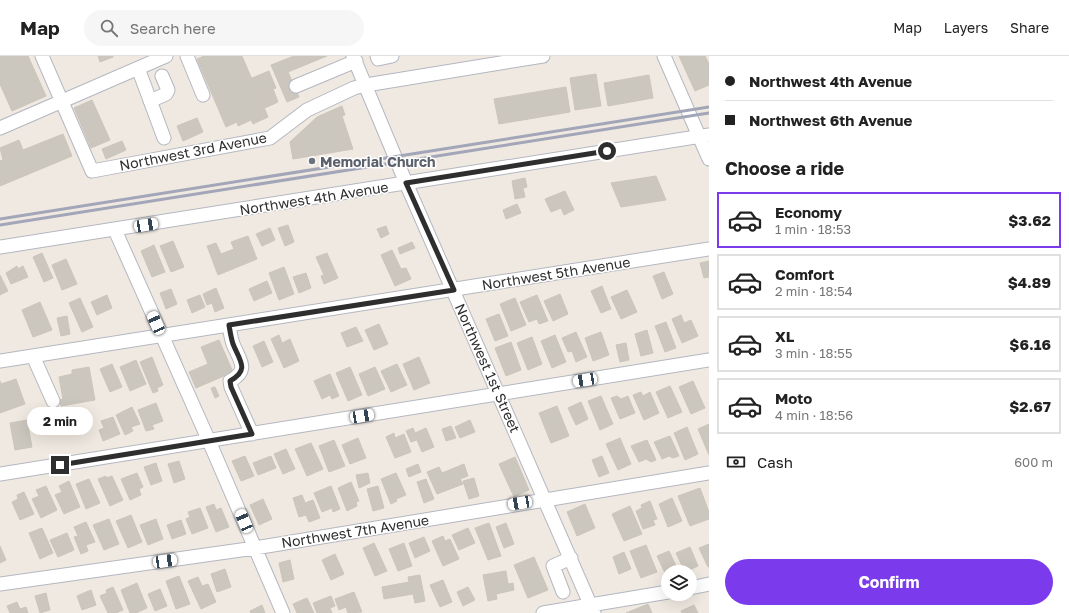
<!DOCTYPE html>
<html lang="en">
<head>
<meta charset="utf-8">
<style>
	:root { --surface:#fff; --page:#f6f6f6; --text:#222; --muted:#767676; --line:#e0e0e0; --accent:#7c3aed }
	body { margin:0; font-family:"Golos Text",sans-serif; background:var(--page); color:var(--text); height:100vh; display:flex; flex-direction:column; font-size:15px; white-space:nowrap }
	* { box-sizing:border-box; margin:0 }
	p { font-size:13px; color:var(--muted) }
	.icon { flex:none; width:22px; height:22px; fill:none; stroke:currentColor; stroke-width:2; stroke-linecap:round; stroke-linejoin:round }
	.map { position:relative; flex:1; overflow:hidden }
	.details { display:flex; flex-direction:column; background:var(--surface); width:360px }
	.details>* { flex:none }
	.top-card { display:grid; align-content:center; height:88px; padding:0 16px; background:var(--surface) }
	.fabs { position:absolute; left:661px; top:509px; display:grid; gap:8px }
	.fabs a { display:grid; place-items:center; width:36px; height:36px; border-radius:50%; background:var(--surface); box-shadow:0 4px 16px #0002; font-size:20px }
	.end { position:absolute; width:18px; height:18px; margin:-9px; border:5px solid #2e2e2e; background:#fff; box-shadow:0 0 0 2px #fff }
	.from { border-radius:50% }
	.bubble { position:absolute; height:28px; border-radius:14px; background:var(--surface); box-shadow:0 4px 16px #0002; font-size:13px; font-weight:700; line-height:28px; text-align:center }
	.car { position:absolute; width:12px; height:24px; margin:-12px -6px; border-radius:5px; box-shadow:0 0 3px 1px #0007; background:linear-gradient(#fff 24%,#345 0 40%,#fff 0 76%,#345 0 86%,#fff 0) }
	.top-card b { display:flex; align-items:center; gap:14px; height:38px; font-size:15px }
	.top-card b+b { border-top:1px solid var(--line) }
	.top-card i { width:10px; height:10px; background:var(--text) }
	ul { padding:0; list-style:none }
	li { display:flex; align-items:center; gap:12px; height:56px; margin:0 8px 6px; padding:0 8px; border:2px solid var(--line); border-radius:0px }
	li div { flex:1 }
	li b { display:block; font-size:15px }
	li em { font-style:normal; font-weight:700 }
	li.active { border-color:var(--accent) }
	li>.icon { width:36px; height:36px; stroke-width:1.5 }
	h2 { padding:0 16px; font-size:18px; line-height:48px }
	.pay { display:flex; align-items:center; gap:10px; height:44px; padding:0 16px; font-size:15px }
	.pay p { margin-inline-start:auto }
	.cta { display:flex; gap:8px; margin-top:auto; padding:8px 16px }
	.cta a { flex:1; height:46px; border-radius:24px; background:var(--accent); color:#fff; font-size:16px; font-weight:700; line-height:46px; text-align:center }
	header { display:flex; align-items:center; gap:24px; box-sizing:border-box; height:56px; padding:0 20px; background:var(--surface); border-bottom:1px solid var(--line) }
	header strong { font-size:19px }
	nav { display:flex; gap:22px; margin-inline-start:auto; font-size:14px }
	.search { width:280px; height:36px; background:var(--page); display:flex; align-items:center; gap:10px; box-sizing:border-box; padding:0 14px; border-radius:22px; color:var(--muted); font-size:15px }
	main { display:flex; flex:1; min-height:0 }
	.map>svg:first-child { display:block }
	.building { fill:#cbc7bf; stroke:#cbc5ba }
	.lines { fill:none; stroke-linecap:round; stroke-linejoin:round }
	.minor-casing { stroke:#b4b7c1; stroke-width:15 }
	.minor { stroke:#fff; stroke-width:13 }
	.rail { stroke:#a3a6b8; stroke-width:3 }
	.route { stroke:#2e2e2e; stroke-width:5 }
	.worship-dot { fill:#6b7280; stroke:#fff; stroke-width:1.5 }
	.labels { text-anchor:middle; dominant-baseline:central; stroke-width:3; stroke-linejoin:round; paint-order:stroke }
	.street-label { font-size:14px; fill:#2e2e2e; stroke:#fff }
	.worship-label { font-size:14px; font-weight:bold; fill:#5b616d; stroke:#fff; text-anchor:start }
</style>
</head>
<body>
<header>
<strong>Map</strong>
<div class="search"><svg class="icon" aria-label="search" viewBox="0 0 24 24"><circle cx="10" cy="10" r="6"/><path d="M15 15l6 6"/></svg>Search here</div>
<nav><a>Map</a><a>Layers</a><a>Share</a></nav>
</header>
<main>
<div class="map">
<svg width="709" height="557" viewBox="0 0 709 557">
	<rect width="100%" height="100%" fill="#efe9e1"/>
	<path class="building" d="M0,0H28L46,40L12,55L0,28Z
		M98,0H113V1L100,6Z
		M204,0H242L268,61L253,68L251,64L238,70L237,66L226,71L197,3Z
		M294,0H327L288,16L299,41L287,46L271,9Z
		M679,0H705L709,8V29L695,35Z
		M269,15L276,32L273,33L278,46L265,52L252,22Z
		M596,18L601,50L575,54L570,22Z
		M649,19L653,42L608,50L604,27Z
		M566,31L570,56L499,68L494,43Z
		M92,44L110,84L91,92L74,52Z
		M342,50L345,59L342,60L353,93L293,103L290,86L317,61Z
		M197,62L203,76L183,85L177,70Z
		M63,78L72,100L0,130V105L3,104L0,92L19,84L23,94Z
		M122,85L126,94L106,103L102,93Z
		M656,120L666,144L621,151L611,127Z
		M525,122L527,131L523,132L525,141L515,143L512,125Z
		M565,135L574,154L564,159L561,152L551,156L545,143Z
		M517,148L521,157L506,163L503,154Z
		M288,169L294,186L285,190L278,172Z
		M386,170L389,178L381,182L377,173Z
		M270,172L275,184L262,190L256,178Z
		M248,180L257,203L218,219L207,190L216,187L221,198L234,193L231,186Z
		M173,185L184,211L171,216L160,190Z
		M412,186L415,192L400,198L398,192Z
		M154,189L165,216L152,221L141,195Z
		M392,194L401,213L406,212L411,223L395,230L381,199Z
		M42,197L53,222L44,226L33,201Z
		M327,197L338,222L324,228L321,220L324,219L316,201Z
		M66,203L77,228L62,234L52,209Z
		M709,205V221L704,222L700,207Z
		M17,210L18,213L23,210L28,221L11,228L6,217Z
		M284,211L294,238L279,244L269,217Z
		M664,216L673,238L662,243L653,220Z
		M306,217L311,232L299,237L293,221Z
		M0,219L8,235L0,239Z
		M267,225L272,237L254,245L249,233Z
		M602,230L611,253L601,257L591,235Z
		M216,232L224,252L215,256L212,247L207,249L203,238Z
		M171,233L177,248L166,253L160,237Z
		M627,234L637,256L621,263L611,241Z
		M560,238L568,258L553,265L544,245Z
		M107,239L112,252L97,259L91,246Z
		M200,239L205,251L192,257L187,244Z
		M537,239L548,265L539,268L537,263L529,266L520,246Z
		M80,242L93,271L82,276L69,247Z
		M515,242L526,269L511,275L500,248Z
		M40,246L52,274L33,281L22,254Z
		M499,258L508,280L495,285L486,263Z
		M681,259L684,267L691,264L698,280L682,287L672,263Z
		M67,260L70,278L61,280L57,262Z
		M666,266L676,292L665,296L655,270Z
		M379,268L388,288L374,294L365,274Z
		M356,271L363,285L347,291L341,277Z
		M647,274L653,297L641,300L635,278Z
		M576,276L587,301L576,306L572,295L568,296L562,282Z
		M601,276L609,299L593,305L585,282Z
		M279,279L282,287L290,283L299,305L284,312L271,283Z
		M555,279L566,306L552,312L541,285Z
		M532,281L542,308L528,314L517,287Z
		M219,284L233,316L196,332L189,316L208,308L201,291Z
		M264,285L273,306L262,311L253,290Z
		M511,286L521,314L506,320L495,292Z
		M626,287L629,304L620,306L616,289Z
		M152,301L163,329L157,332L158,335L153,337L140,306Z
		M419,301L430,327L414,334L403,308Z
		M136,304L146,328L130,335L120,311Z
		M112,308L122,331L110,336L100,313Z
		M397,308L407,329L391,336L381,315Z
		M89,311L95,344L61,350L60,344L63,343L59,321L72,318V314Z
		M350,311L362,339L348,345L336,317Z
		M375,311L385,333L368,340L359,318Z
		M330,318L339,340L332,343L330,339L322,343L314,325Z
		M16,323L25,348L0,357V325L1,328Z
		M693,325L705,352L691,358L679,331Z
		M670,330L682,356L668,362L656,336Z
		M215,331L219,340L215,342L211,332Z
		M641,336L643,340L650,336L659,357L644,364L633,339Z
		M601,340L613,368L600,374L588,345Z
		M617,340L621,343L628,340L635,357L620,363L611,342Z
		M581,346L588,363L576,369L568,352Z
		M156,347L163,365L152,369L154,373L146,375L138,354Z
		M557,350L569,380L551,387L539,357Z
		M132,351L140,368L131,371L133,375L125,379L116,359Z
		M113,361L120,378L103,385L99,374L104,372L101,365Z
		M27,364L32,391L15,394L10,367Z
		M470,364L475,376L460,382L455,371Z
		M709,368V399L698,373Z
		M451,370L456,382L446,385L442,373Z
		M687,371L698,398L685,404L674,377Z
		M413,372L415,377L426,372L434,391L422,396L417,384L411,386L406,375Z
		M394,377L395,382L404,378L411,396L395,402L386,381Z
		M670,380L679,400L673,402L669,400L662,403L654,386Z
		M358,382L366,402L350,408L342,389Z
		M620,382L631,408L618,414L606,388Z
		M334,384L345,410L329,416L319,390Z
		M647,384L656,404L651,406L646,403L639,406L631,390Z
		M311,387L323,413L307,420L295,393Z
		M286,393L295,413L283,418L274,398Z
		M245,400L254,420L241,425L232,405Z
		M271,400L276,412L258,419L253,407Z
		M602,400L609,417L599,421L592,404Z
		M515,401L529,434L514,441L499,408Z
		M179,405L185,423L174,427L168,408Z
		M156,407L162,425L151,429L144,411Z
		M418,408L421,416L409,421L406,413Z
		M464,408L468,420L460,423L463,428L437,438L427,416L439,411L442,417Z
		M137,417L143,431L139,433L141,439L130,444L121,423Z
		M368,417L370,427L359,432L356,419Z
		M396,417L406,439L396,443L397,445L391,448L381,423Z
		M106,420V422L112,420L123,444L110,450L98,423Z
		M474,422L479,440L469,443L463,425Z
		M89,423L100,447L86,453L76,428Z
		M426,423L434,443L424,447L417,426Z
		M69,425L80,451L64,458L55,439L62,436L59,430Z
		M351,426L359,445L356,446L357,450L347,455L338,432Z
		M46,430L57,454L41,462L32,443L39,440L36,434Z
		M331,430L340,453L333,456L332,452L322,456L314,437Z
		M378,430L384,452L373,455L367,433Z
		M700,432L709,456V463L690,470L678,440Z
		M24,436L34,458L20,464L12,446L18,443L17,439Z
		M302,439L305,447L313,444L320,462L309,466L306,459L299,461L293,442Z
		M672,442L682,465L668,471L659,448Z
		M263,443L272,463L259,469L250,449Z
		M650,445L657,463L653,464L655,469L643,473L636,455L642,452L641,449Z
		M214,448L216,454L221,452L229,471L216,476L206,451Z
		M585,448L595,472L577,480L567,456Z
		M630,450L642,478L624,485L612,458Z
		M200,452L208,472L192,478L186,463L190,461L188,456Z
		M131,459L142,486L128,492L116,465Z
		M109,463L119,488L104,494L93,469Z
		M156,463L163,483L148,489L140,469Z
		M181,464L186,478L172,483L167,469Z
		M86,466L95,486L86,489L88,495L81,498L74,481L78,480L74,471Z
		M489,467L501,500L488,504L475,472Z
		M506,467L514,488L504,492L496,471Z
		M42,472L53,497L40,503L29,477Z
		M468,472L475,487L459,494L452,479Z
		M67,477L74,494L58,501L50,484Z
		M443,480L445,485L450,483L459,503L443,510L432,485Z
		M424,481L430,495L415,502L409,487Z
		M374,487L387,515L375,520L363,492Z
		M404,487L412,510L398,515L389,493Z
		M709,488V511H708L699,492Z
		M646,489L657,516L641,522L630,495Z
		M0,490L6,504L0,507Z
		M690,491L698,510L685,516L676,497Z
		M669,495L677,512L665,517L657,500Z
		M624,496L631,513L619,518L613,501Z
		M335,498L344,518L331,524L322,504Z
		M534,501L548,534L528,542L514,509Z
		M290,504L294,523L283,526L279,507Z
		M225,513L231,531L217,536L211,518Z
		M506,515L508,528L513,527L514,534L496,538L497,543L488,545L483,519Z
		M420,519L425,545L415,547L413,538L384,543L382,531L409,526L408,521Z
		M179,520L190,548L176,553L166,525Z
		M198,521L202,530L208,528L216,546L201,553L188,525Z
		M443,524L452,546L440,551L430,529Z
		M137,527L147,552L136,557H130L121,534Z
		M113,531L123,554L116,557H108L100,540L107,537L106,534Z
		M468,531L475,544L463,550L457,536Z
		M160,533L167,550L155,555L148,538Z
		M91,534L96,549L82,554L77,540Z
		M354,536L362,556L348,557L346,551L339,554L335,543Z
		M46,537L50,554L40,557L35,540Z
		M331,540L335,550L330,552L332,557H317L313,547Z
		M307,542L314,557H297L293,548Z
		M17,546L20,553L26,551L28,557H10L7,550Z
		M648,548L652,557H626Z
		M262,549L265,557H251L250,555Z
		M694,549L698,557H682L681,555Z"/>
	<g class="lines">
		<g class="minor-casing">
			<path id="minor" d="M42,0L92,115L270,82L307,54L354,32L366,29L543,0
				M187,0L203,39
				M353,0L406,127L594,557
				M377,0L378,3L392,0
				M664,0L709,103
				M138,12L164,82
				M296,30L356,5
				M150,45L166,38L168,34L162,20
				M0,72L166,0
				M115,174L209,385L283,557
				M0,191L709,79
				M229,269C230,276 231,282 233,288C240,305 250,314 230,325L231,331L252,378
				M33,300L53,345
				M0,305L709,193
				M0,418L709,304
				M0,528L255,492L709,417
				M690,532L709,528
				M563,536L553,510L571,502
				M543,557L668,536"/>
		</g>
		<use href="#minor" class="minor"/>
		<path class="rail" d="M0,163L709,51
			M0,169L709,57"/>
	</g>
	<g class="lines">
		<path class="route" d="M60,409L252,378L231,331L230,325C250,314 240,305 233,288C231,282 230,275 229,269L454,234L406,127L607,95"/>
	</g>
	<circle class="worship-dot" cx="312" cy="105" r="4"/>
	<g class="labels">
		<g class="street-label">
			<text transform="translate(193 95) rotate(-11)">Northwest 3rd Avenue</text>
			<text transform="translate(314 142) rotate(-9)">Northwest 4th Avenue</text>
			<text transform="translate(556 217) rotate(-9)">Northwest 5th Avenue</text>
			<text transform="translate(488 312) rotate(66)">Northwest 1st Street</text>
			<text transform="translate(355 475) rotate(-9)">Northwest 7th Avenue</text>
		</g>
		<g class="worship-label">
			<text x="320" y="105">Memorial Church</text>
		</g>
	</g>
</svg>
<div class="fabs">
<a><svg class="icon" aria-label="layers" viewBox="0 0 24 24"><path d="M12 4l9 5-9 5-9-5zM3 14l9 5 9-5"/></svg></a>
</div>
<i class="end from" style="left:607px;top:95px"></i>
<i class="end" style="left:60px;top:409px"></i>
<div class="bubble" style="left:27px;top:351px;width:66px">2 min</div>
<i class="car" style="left:146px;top:169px;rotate:81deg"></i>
<i class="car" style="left:156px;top:267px;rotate:336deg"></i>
<i class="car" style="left:585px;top:324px;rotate:261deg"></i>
<i class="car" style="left:362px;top:360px;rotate:81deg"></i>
<i class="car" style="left:520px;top:447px;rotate:260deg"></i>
<i class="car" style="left:244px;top:465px;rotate:337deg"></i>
<i class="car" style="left:165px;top:505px;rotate:82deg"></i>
</div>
<section class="details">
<div class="top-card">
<b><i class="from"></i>Northwest 4th Avenue</b>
<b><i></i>Northwest 6th Avenue</b>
</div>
<h2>Choose a ride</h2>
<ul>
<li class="active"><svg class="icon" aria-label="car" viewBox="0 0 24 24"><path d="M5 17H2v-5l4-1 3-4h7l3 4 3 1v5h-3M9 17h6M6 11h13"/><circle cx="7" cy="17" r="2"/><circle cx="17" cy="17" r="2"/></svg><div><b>Economy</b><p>1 min · 18:53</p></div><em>$3.62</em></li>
<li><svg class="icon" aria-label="car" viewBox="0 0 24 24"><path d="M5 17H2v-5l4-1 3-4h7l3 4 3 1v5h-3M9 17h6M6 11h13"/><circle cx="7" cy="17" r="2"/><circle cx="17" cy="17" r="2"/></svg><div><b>Comfort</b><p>2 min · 18:54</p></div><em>$4.89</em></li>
<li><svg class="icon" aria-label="car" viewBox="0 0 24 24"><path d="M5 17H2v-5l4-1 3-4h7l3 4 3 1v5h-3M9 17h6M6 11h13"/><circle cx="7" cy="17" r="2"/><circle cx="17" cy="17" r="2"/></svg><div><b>XL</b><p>3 min · 18:55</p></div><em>$6.16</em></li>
<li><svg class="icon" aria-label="car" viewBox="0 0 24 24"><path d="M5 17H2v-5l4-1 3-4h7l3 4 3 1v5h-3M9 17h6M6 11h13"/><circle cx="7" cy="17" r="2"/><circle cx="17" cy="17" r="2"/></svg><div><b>Moto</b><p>4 min · 18:56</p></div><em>$2.67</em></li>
</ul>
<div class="pay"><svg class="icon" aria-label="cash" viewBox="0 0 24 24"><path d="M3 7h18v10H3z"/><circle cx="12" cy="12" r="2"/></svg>Cash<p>600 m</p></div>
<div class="cta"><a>Confirm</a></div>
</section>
</main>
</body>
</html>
